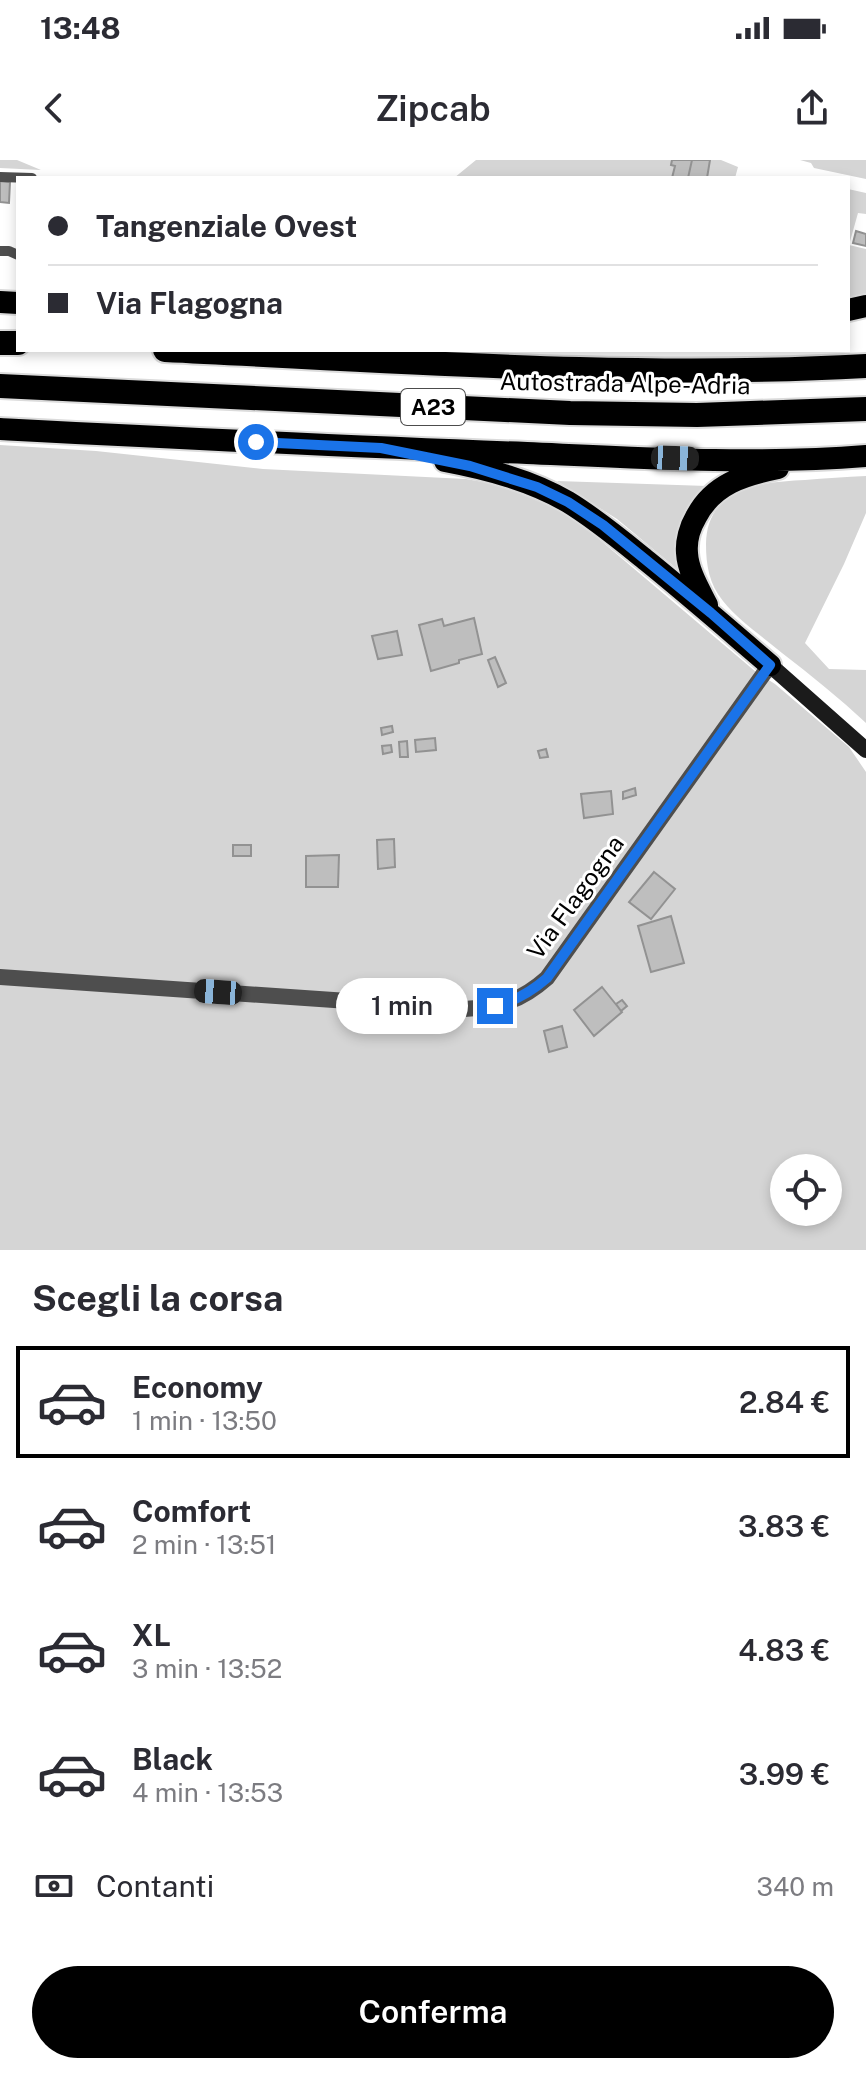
<!DOCTYPE html>
<html lang="it">
<head>
<meta charset="utf-8">
<style>
	:root { --surface:#fff; --page:#f2f2f3; --text:#2b2b33; --muted:#7c7c81; --line:#e1e1e2; --accent:#000 }
	body { margin:0; font-family:"Public Sans",sans-serif; background:var(--page); color:var(--text); height:100vh; display:flex; flex-direction:column; font-size:30px; white-space:nowrap }
	* { box-sizing:border-box; margin:0 }
	p { font-size:26px; color:var(--muted) }
	.icon { flex:none; width:44px; height:44px; fill:none; stroke:currentColor; stroke-width:2; stroke-linecap:round; stroke-linejoin:round }
	.map { position:relative; height:1090px; overflow:hidden }
	.side { display:flex; flex-direction:column; background:var(--surface); flex:1 }
	.side>* { flex:none }
	.top-card { position:absolute; left:16px; top:16px; width:834px; height:176px; border-radius:0px; box-shadow:0 4px 12px #0003; display:grid; align-content:center; height:176px; padding:0 32px; background:var(--surface) }
	.buttons { position:absolute; left:770px; top:994px; display:grid; gap:16px }
	.buttons a { display:grid; place-items:center; width:72px; height:72px; border-radius:50%; background:var(--surface); box-shadow:0 4px 12px #0003; font-size:40px }
	.end { position:absolute; width:36px; height:36px; margin:-18px; border:10px solid #1a73e8; background:#fff; box-shadow:0 0 0 4px #fff }
	.from { border-radius:50% }
	.bubble { position:absolute; height:56px; border-radius:28px; background:var(--surface); box-shadow:0 4px 12px #0003; font-size:26px; font-weight:600; line-height:56px; text-align:center }
	.car { position:absolute; width:24px; height:48px; margin:-24px -12px; border-radius:10px; box-shadow:0 0 6px 2px #0007; background:linear-gradient(#222 24%,#8ab4d8 0 40%,#222 0 76%,#8ab4d8 0 86%,#222 0) }
	.top-card b { display:flex; align-items:center; gap:28px; height:76px; font-size:30px }
	.top-card b+b { border-top:2px solid var(--line) }
	.top-card i { width:20px; height:20px; background:var(--text) }
	ul { padding:0; list-style:none }
	li { display:flex; align-items:center; gap:24px; height:112px; margin:0 16px 12px; padding:0 16px; border:4px solid transparent; border-radius:0px }
	li div { flex:1 }
	li b { display:block; font-size:30px }
	li em { font-style:normal; font-weight:600 }
	li.selected { border-color:var(--accent) }
	li>.icon { width:72px; height:72px; stroke-width:1.5 }
	h2 { padding:0 32px; font-size:36px; line-height:96px }
	.pay { display:flex; align-items:center; gap:20px; height:88px; padding:0 32px; font-size:30px }
	.pay p { margin-inline-start:auto }
	.button { display:flex; gap:16px; margin-top:auto; padding:16px 32px }
	.button a { flex:1; height:92px; border-radius:48px; background:var(--accent); color:#fff; font-size:32px; font-weight:600; line-height:92px; text-align:center }
	.status { display:flex; justify-content:space-between; align-items:center; height:56px; padding:0 40px; background:var(--surface); direction:ltr }
	.status svg { height:22px; fill:currentColor }
	header { display:flex; justify-content:space-between; align-items:center; height:104px; padding:0 32px; background:var(--surface); font-size:36px; font-weight:600 }
	.map>svg:first-child { display:block }
	.green { fill:#d5d5d5; fill-rule:evenodd }
	.building { fill:#bebebe; stroke:#929292; stroke-width:2 }
	.lines { fill:none; stroke-linecap:round; stroke-linejoin:round }
	.trunk-casing { stroke:#dbdbdb; stroke-width:26 }
	.motorway-casing { stroke:#dbdbdb; stroke-width:28 }
	.service { stroke:#4e4e4e; stroke-width:10 }
	.minor { stroke:#4e4e4e; stroke-width:16 }
	.secondary { stroke:#1b1b1b; stroke-width:16 }
	.trunk { stroke:#000; stroke-width:22 }
	.motorway { stroke:#000; stroke-width:24 }
	.route { stroke:#1a73e8; stroke-width:10 }
	.labels { text-anchor:middle; dominant-baseline:central; stroke-width:6; stroke-linejoin:round; paint-order:stroke }
	.shield { fill:#fff; stroke:#4c4c4c; stroke-width:2 }
	.shield-label { font-size:22px; font-weight:bold; fill:#000 }
	.street-label { font-size:24px; fill:#000; stroke:#fff }
</style>
</head>
<body>
<div class="status"><b>13:48</b><svg viewBox="0 0 49 12"><path d="M0 12V9h3v3zM5 12V6h3v6zM10 12V3h3v9zM15 12V0h3v12zM26 1h20v11H26zM47 4h2v5h-2z"/></svg></div>
<header><svg class="icon" aria-label="back" viewBox="0 0 24 24"><path d="M15 5l-7 7 7 7"/></svg>Zipcab<svg class="icon" aria-label="share" viewBox="0 0 24 24"><path d="M12 15V3M7 8l5-5 5 5M5 13v7h14v-7"/></svg></header>
<div class="map">
<svg width="866" height="1090" viewBox="0 0 866 1090">
	<rect width="100%" height="100%" fill="#fff"/>
	<path class="green" d="M0,0H17L41,10L0,8Z
		M476,0H721L738,7L735,18H454Z
		M800,0H866V19L814,8L811,3Z
		M848,29L866,33V54L858,53L849,85L866,89V136L848,137Z
		M0,285L96,291L263,309L466,319L500,325L536,338L580,363L756,512L775,524L849,587L866,612V1090H0ZM784,1008H828V1052H784Z
		M866,316V353L844,404L805,483L829,509L866,510V563C839,538 811,515 782,493C762,476 739,461 723,441C709,424 706,405 706,384C707,327 761,322 805,320C825,318 846,317 866,316Z
		M557,321L707,326L681,375L677,409L617,359Z"/>
	<path class="building" d="M672,0H692L688,18H672L675,6L671,5Z
		M692,0H710L707,18H688Z
		M0,21L10,22L9,43L0,42Z
		M856,71L866,74V86L853,83Z
		M474,458L482,494L459,500V503L431,511L419,465L442,459L444,466Z
		M397,471L402,495L378,499L372,476Z
		M495,497L506,523L498,527L488,500Z
		M392,566L393,572L382,575L381,568Z
		M435,578L436,590L416,592L415,580Z
		M407,581L408,597H400L399,582Z
		M391,585L392,592L383,594L382,586Z
		M546,589L548,597L540,598L538,591Z
		M635,628L636,635L623,639V632Z
		M611,631L613,654L584,658L581,634Z
		M394,679L395,707L378,709L377,680Z
		M233,685H251V696H233Z
		M339,695L338,727H306V696Z
		M654,712L675,729L651,759L629,742Z
		M671,756L684,803L651,812L638,766Z
		M602,827L622,852L594,876L574,850Z
		M622,840L627,846L621,851L616,844Z
		M562,866L567,887L549,892L544,871Z"/>
	<g class="lines">
		<g class="trunk-casing">
			<path id="trunk" d="M0,142L18,143
				M848,150L866,146
				M0,269C176,278 351,287 527,293C639,298 754,305 866,296
				M445,301C487,309 530,320 568,342C596,359 621,380 647,401C689,435 729,470 770,505
				M707,445C699,429 688,411 687,393C686,381 690,367 696,357C713,324 744,315 778,308"/>
		</g>
		<g class="motorway-casing">
			<path id="motorway" d="M0,183H18
				M165,190C398,201 632,219 866,206
				M0,226L570,253L697,255L866,249"/>
		</g>
		<path class="service" d="M0,17L32,18
			M0,91H9L18,95"/>
		<path class="minor" d="M0,817L464,849C499,847 520,842 547,818L770,505"/>
		<path class="secondary" d="M770,505L866,590"/>
		<use href="#trunk" class="trunk"/>
		<use href="#motorway" class="motorway"/>
	</g>
	<g class="lines">
		<path class="route" d="M256,282L381,288L470,306L537,327L568,342L603,365L711,453L770,505L547,818C531,832 516,841 495,846"/>
	</g>
	<g class="labels">
		<rect class="shield" x="401" y="229" width="64" height="36" rx="6"/>
		<g class="shield-label">
			<text x="433" y="247">A23</text>
		</g>
		<g class="street-label">
			<text transform="translate(625 223) rotate(1)">Autostrada Alpe-Adria</text>
			<text transform="translate(575 737) rotate(-54)">Via Flagogna</text>
		</g>
	</g>
</svg>
<div class="buttons">
<a><svg class="icon" aria-label="locate" viewBox="0 0 24 24"><circle cx="12" cy="12" r="6"/><path d="M12 2v4M12 18v4M2 12h4M18 12h4"/></svg></a>
</div>
<i class="end from" style="left:256px;top:282px"></i>
<i class="end" style="left:495px;top:846px"></i>
<div class="bubble" style="left:336px;top:818px;width:132px">1 min</div>
<i class="car" style="left:675px;top:298px;rotate:92deg"></i>
<i class="car" style="left:218px;top:832px;rotate:274deg"></i>
<div class="top-card">
<b><i class="from"></i>Tangenziale Ovest</b>
<b><i></i>Via Flagogna</b>
</div>
</div>
<section class="side">
<h2>Scegli la corsa</h2>
<ul>
<li class="selected"><svg class="icon" aria-label="car" viewBox="0 0 24 24"><path d="M5 17H2v-5l4-1 3-4h7l3 4 3 1v5h-3M9 17h6M6 11h13"/><circle cx="7" cy="17" r="2"/><circle cx="17" cy="17" r="2"/></svg><div><b>Economy</b><p>1 min · 13:50</p></div><em>2.84 €</em></li>
<li><svg class="icon" aria-label="car" viewBox="0 0 24 24"><path d="M5 17H2v-5l4-1 3-4h7l3 4 3 1v5h-3M9 17h6M6 11h13"/><circle cx="7" cy="17" r="2"/><circle cx="17" cy="17" r="2"/></svg><div><b>Comfort</b><p>2 min · 13:51</p></div><em>3.83 €</em></li>
<li><svg class="icon" aria-label="car" viewBox="0 0 24 24"><path d="M5 17H2v-5l4-1 3-4h7l3 4 3 1v5h-3M9 17h6M6 11h13"/><circle cx="7" cy="17" r="2"/><circle cx="17" cy="17" r="2"/></svg><div><b>XL</b><p>3 min · 13:52</p></div><em>4.83 €</em></li>
<li><svg class="icon" aria-label="car" viewBox="0 0 24 24"><path d="M5 17H2v-5l4-1 3-4h7l3 4 3 1v5h-3M9 17h6M6 11h13"/><circle cx="7" cy="17" r="2"/><circle cx="17" cy="17" r="2"/></svg><div><b>Black</b><p>4 min · 13:53</p></div><em>3.99 €</em></li>
</ul>
<div class="pay"><svg class="icon" aria-label="cash" viewBox="0 0 24 24"><path d="M3 7h18v10H3z"/><circle cx="12" cy="12" r="2"/></svg>Contanti<p>340 m</p></div>
<div class="button"><a>Conferma</a></div>
</section>
</body>
</html>
